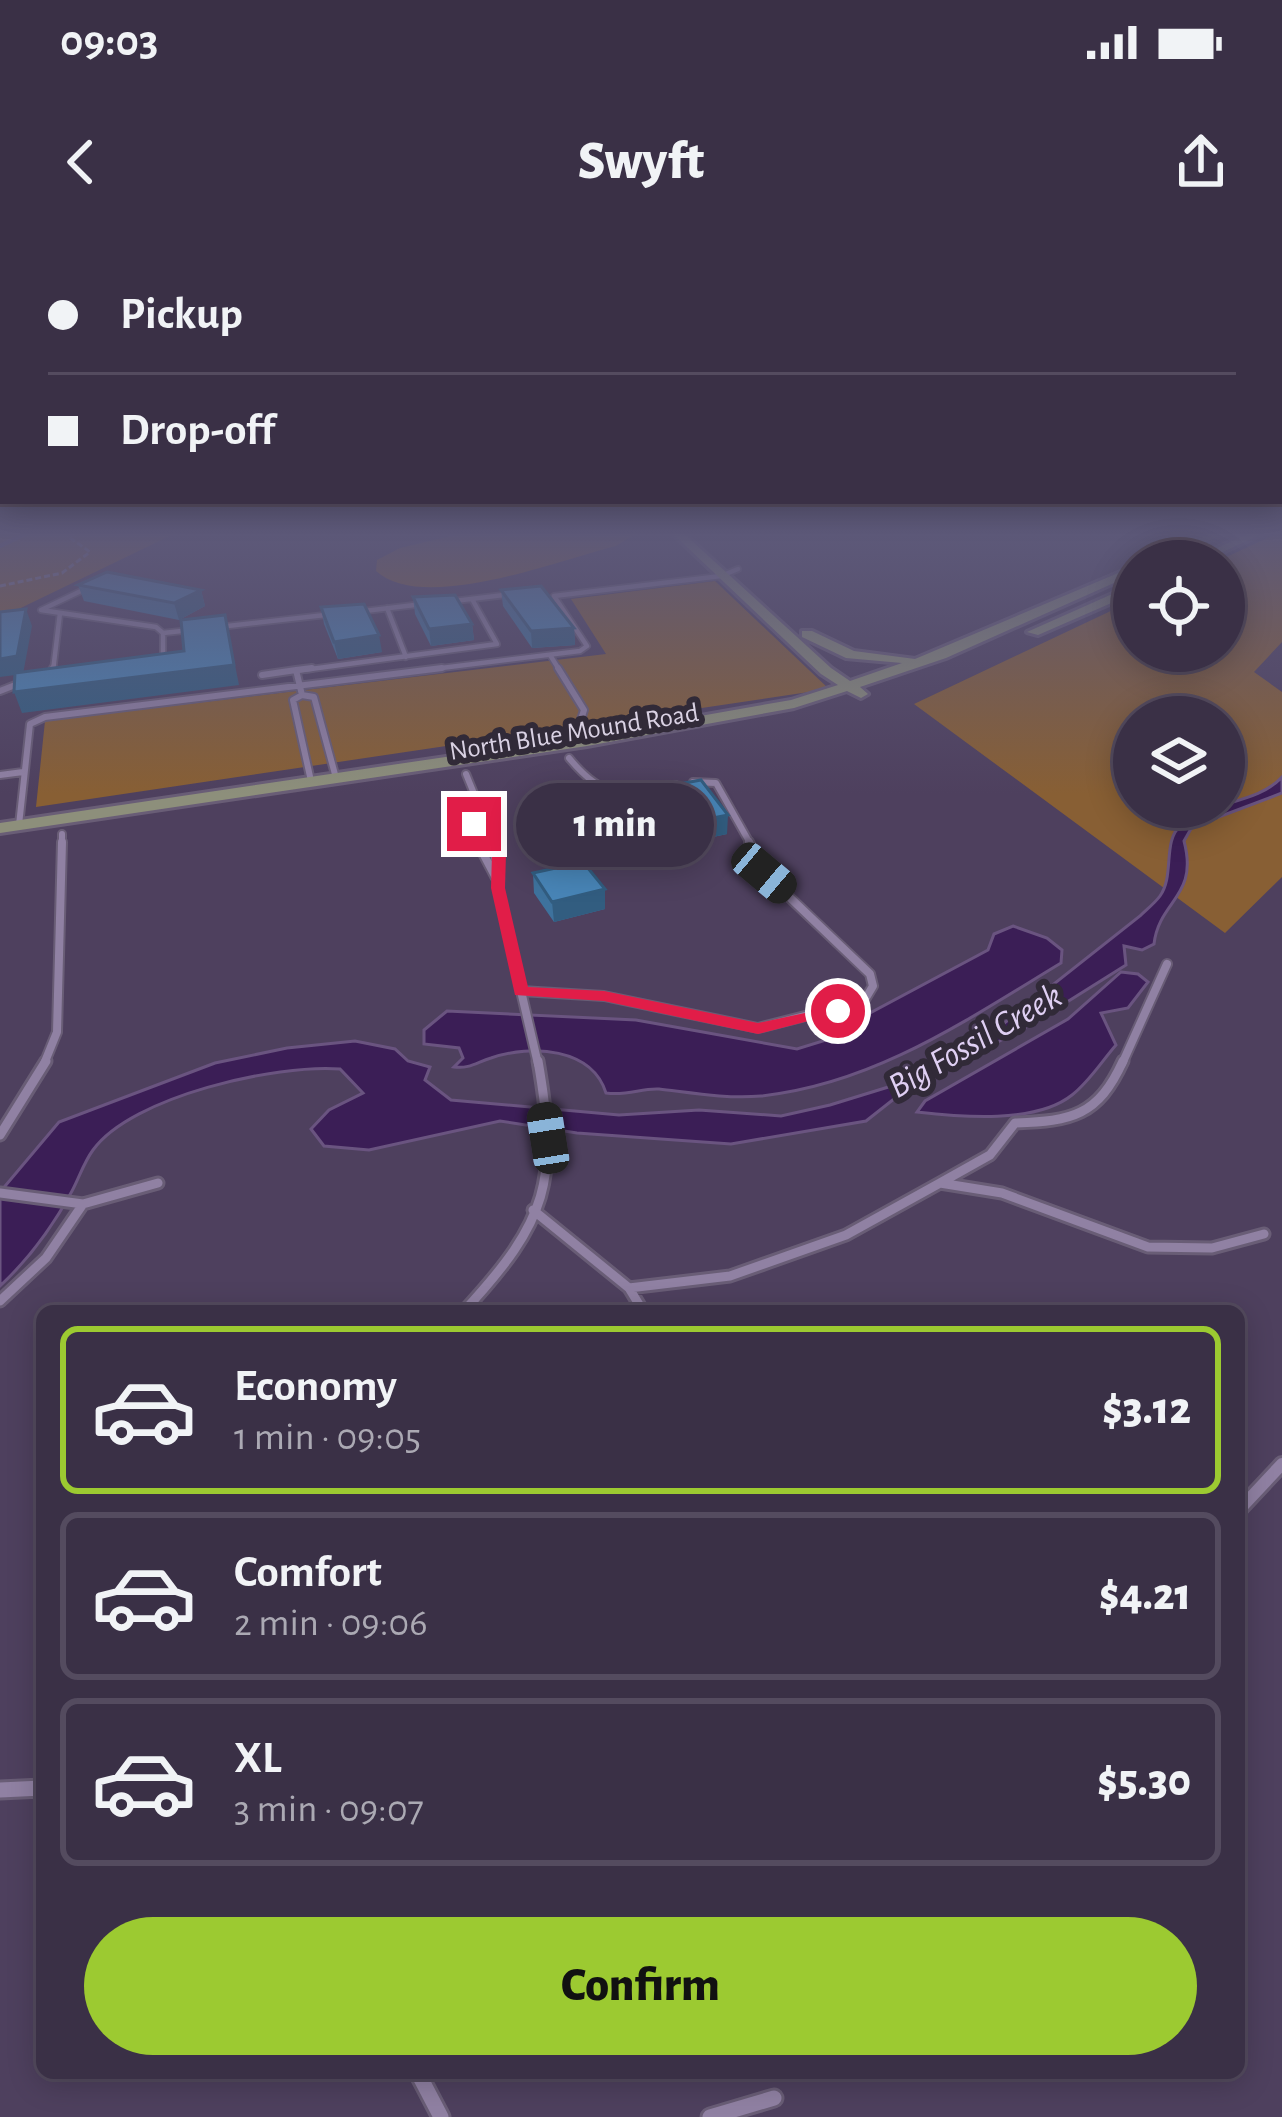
<!DOCTYPE html>
<html lang="en">
<head>
<meta charset="utf-8">
<style>
	:root { --surface:#3a3046; --page:#41384d; --text:#f1f3f6; --muted:#aba9b3; --line:#544b5f; --accent:#9cca31 }
	body { margin:0; font-family:"Alegreya Sans",sans-serif; background:var(--page); color:var(--text); height:100vh; display:flex; flex-direction:column; font-size:45px; white-space:nowrap }
	* { box-sizing:border-box; margin:0 }
	p { font-size:39px; color:var(--muted) }
	.icon { flex:none; width:66px; height:66px; fill:none; stroke:currentColor; stroke-width:2; stroke-linecap:round; stroke-linejoin:round }
	.map { position:relative; flex:1; overflow:hidden }
	.sheet { position:absolute; left:36px; top:1065px; width:1209px; height:774px; display:flex; flex-direction:column; background:var(--surface); border-radius:18px; box-shadow:0 6px 30px #0003,0 0 0 3px var(--line) }
	.sheet>* { flex:none }
	.banner { position:absolute; left:0px; top:0px; width:1284px; height:264px; box-shadow:0 6px 30px #0003,0 0 0 3px var(--line); display:grid; align-content:center; height:264px; padding:0 48px; background:var(--surface) }
	.fabs { position:absolute; left:1113px; top:300px; display:grid; gap:24px }
	.fabs a { display:grid; place-items:center; width:132px; height:132px; border-radius:50%; background:var(--surface); box-shadow:0 6px 30px #0003,0 0 0 3px var(--line); font-size:60px }
	.end { position:absolute; width:54px; height:54px; margin:-27px; border:15px solid #e11d48; background:#fff; box-shadow:0 0 0 6px #fff }
	.from { border-radius:50% }
	.bubble { position:absolute; height:84px; border-radius:42px; background:var(--surface); box-shadow:0 6px 30px #0003,0 0 0 3px var(--line); font-size:39px; font-weight:800; line-height:84px; text-align:center }
	.car { position:absolute; width:36px; height:72px; margin:-36px -18px; border-radius:15px; box-shadow:0 0 9px 3px #0007; background:linear-gradient(#222 24%,#8ab4d8 0 40%,#222 0 76%,#8ab4d8 0 86%,#222 0) }
	.banner b { display:flex; align-items:center; gap:42px; height:114px; font-size:45px }
	.banner b+b { border-top:3px solid var(--line) }
	.banner i { width:30px; height:30px; background:var(--text) }
	ul { padding:21px 0 0; list-style:none }
	li { display:flex; align-items:center; gap:36px; height:168px; margin:0 24px 18px; padding:0 24px; border:6px solid var(--line); border-radius:18px }
	li div { flex:1 }
	li b { display:block; font-size:45px }
	li em { font-style:normal; font-weight:800 }
	li.active { border-color:var(--accent) }
	li>.icon { width:108px; height:108px; stroke-width:1.5 }
	.primary-button { display:flex; gap:24px; margin-top:auto; padding:24px 48px }
	.primary-button a { flex:1; height:138px; border-radius:72px; background:var(--accent); color:#111; font-size:48px; font-weight:800; line-height:138px; text-align:center }
	.status { display:flex; justify-content:space-between; align-items:center; height:84px; padding:0 60px; background:var(--surface); direction:ltr }
	.status svg { height:33px; fill:currentColor }
	header { display:flex; justify-content:space-between; align-items:center; height:156px; padding:0 48px; background:var(--surface); font-size:54px; font-weight:800 }
	.map>svg:first-child { display:block }
	.green { fill:#885f34; fill-rule:evenodd }
	.water { fill:#3b1e56; stroke:#6a5480; stroke-width:3 }
	.lines { fill:none; stroke-linecap:round; stroke-linejoin:round }
	.stream { stroke:#6a5480; stroke-width:4.5 }
	.service-far5-casing { stroke:#695d76; stroke-width:8 }
	.service-far4-casing { stroke:#695d76; stroke-width:10 }
	.service-far3-casing { stroke:#695d76; stroke-width:12 }
	.service-far2-casing { stroke:#695d76; stroke-width:15 }
	.service-far1-casing { stroke:#695d76; stroke-width:18 }
	.service-casing { stroke:#695d76; stroke-width:21 }
	.secondary-casing { stroke:#695d76; stroke-width:6 }
	.path { stroke:#8b8098; stroke-width:3; stroke-dasharray:6 3; stroke-linecap:butt }
	.service-far5 { stroke:#9081a3; stroke-width:4.5 }
	.service-far4 { stroke:#9081a3; stroke-width:6 }
	.service-far3 { stroke:#9081a3; stroke-width:8 }
	.service-far2 { stroke:#9081a3; stroke-width:9 }
	.service-far1 { stroke:#9081a3; stroke-width:12 }
	.service { stroke:#9081a3; stroke-width:15 }
	.secondary { fill:#8d8f7b; fill-rule:evenodd }
	.wall { fill:#3e729d }
	.shaded-wall { fill:#325d80 }
	.building { fill:#4885b7; stroke:#325d80; stroke-width:3 }
	.route { fill:#e11d48 }
	.labels { text-anchor:middle; dominant-baseline:central; stroke-width:12; stroke-linejoin:round; paint-order:stroke }
	.far-street-label { font-size:27px; fill:#d9d1e3; stroke:#312a38 }
	.water-label { font-size:36px; font-style:italic; fill:#dfcff3; stroke:#312a38 }
</style>
</head>
<body>
<div class="status"><b>09:03</b><svg viewBox="0 0 49 12"><path d="M0 12V9h3v3zM5 12V6h3v6zM10 12V3h3v9zM15 12V0h3v12zM26 1h20v11H26zM47 4h2v5h-2z"/></svg></div>
<header><svg class="icon" aria-label="back" viewBox="0 0 24 24"><path d="M15 5l-7 7 7 7"/></svg>Swyft<svg class="icon" aria-label="share" viewBox="0 0 24 24"><path d="M12 15V3M7 8l5-5 5 5M5 13v7h14v-7"/></svg></header>
<div class="map">
<svg width="1282" height="1877" viewBox="0 0 1282 1877">
	<rect width="100%" height="100%" fill="#4e405e"/>
	<path class="green" d="M0,291H180L0,378Z
		M472,291H640L616,306C559,320 423,374 376,331L377,320L400,308Z
		M1282,291V402L1254,432L1282,452V637L1225,693L914,464L1134,360V411H1224V321H1218ZM1134,477H1224V567H1134Z
		M715,341L829,449L36,567L45,481L606,414L571,359Z"/>
	<path class="water" d="M1282,537V553L1192,587L1184,601C1199,657 1159,660 1154,704L1142,710L1124,706L1126,725L1032,784L904,851L866,881L731,904L577,893L500,881L369,910L324,906L311,889L329,870L363,853L340,829C277,824 132,856 93,910C84,922 79,938 72,951C53,986 29,1019 0,1046V952L59,882L215,823L287,808L355,801L395,809L408,821L430,827L425,840L451,860L619,875L699,870L781,876L830,865L898,844L993,792L1140,676C1146,670 1155,663 1160,656C1175,635 1162,601 1181,585C1210,560 1256,565 1282,537Z
		M1013,686L1047,698L1062,710L1061,723C965,781 874,844 761,856C727,859 693,853 659,849C641,848 628,856 606,853C592,808 532,804 491,818C477,822 470,829 454,827L463,818L459,808L424,804V790L447,771L636,780L797,809L836,797L855,781L988,710L994,694Z
		M1121,732L1138,734L1148,742L1128,768L1101,773L1116,805C1102,821 1089,842 1072,855C1036,884 961,877 917,872L925,861L1068,779Z"/>
	<g class="lines">
		<path class="stream" d="M0,306L31,291"/>
		<g class="service-far5-casing">
			<path id="service-far5" d="M83,350L41,370L156,387L163,393
				M446,362L513,354
				M387,368L406,417
				M356,372L423,364
				M219,387L334,374
				M550,415L560,431
				M158,423L163,421V393L191,390
				M53,431L60,373
				M289,431L296,430
				M296,431L497,404L472,359
				M417,431L580,411L587,406L554,356L721,336L738,329"/>
		</g>
		<g class="service-far4-casing">
			<path id="service-far4" d="M558,428L584,470L578,489L587,501
				M262,435L296,430
				M52,438L53,428
				M0,451L23,442
				M302,455L314,457L336,538
				M569,518C606,563 624,554 676,545
				M466,534L495,605
				M0,535L23,532
				M311,541L293,460L302,455L296,430L312,428
				M693,542L716,543L751,605
				M19,585L30,484L45,477L442,428
				M62,605V594
				M478,605L474,584L481,580"/>
		</g>
		<g class="service-far3-casing">
			<path id="service-far3" d="M477,602L496,638
				M494,602L498,648L521,751L604,756L758,788L864,761L873,746L870,734L764,633L749,602
				M521,751L538,824
				M44,824L57,792L62,602
				M1122,824L1167,724"/>
		</g>
		<g class="service-far2-casing">
			<path id="service-far2" d="M1123,821C1098,876 1072,881 1015,883L990,915L940,943L1002,953L1148,1007L1212,1008L1264,994
				M0,895L46,821
				M0,953L83,964
				M533,970L629,1048L643,1071
				M629,1048L730,1036L846,995L940,943
				M0,1061L46,1018L83,964L158,943
				M464,1071C548,980 559,941 538,821"/>
		</g>
		<g class="service-far1-casing">
			<path id="service-far1" d="M1239,1270L1282,1224"/>
		</g>
		<g class="service-casing">
			<path id="service" d="M0,1550L42,1548
				M418,1833L441,1877
				M710,1877L774,1858"/>
		</g>
		<g class="secondary-casing">
			<path id="secondary" d="M670,291H681L831,428L850,441L902,423L846,418L802,397V391H812L854,411L915,419L1130,328L1134,326V334L946,418L860,447L868,454L861,458L847,451L794,468L587,506L0,593V583L587,496L791,460L838,445L821,434Z
				M1216,291H1230L1164,321H1148Z
				M1254,291H1268L1214,316L1204,314Z
				M1128,347L1132,354L1038,395L1027,392Z"/>
		</g>
		<path class="path" d="M0,291H5
			M0,346L62,333L90,312L69,297L78,291"/>
		<use href="#service-far5" class="service-far5"/>
		<use href="#service-far4" class="service-far4"/>
		<use href="#service-far3" class="service-far3"/>
		<use href="#service-far2" class="service-far2"/>
		<use href="#service-far1" class="service-far1"/>
		<use href="#service" class="service"/>
		<use href="#secondary" class="secondary"/>
	</g>
	<path class="wall" d="M78,345L201,350L205,366L179,380L84,361Z
		M501,350L574,388L575,405L532,408L503,366Z
		M413,357L472,384L474,400L431,406L415,374Z
		M321,367L382,412L338,419L324,384Z
		M636,552L727,594L662,608L636,571Z
		M533,633L605,669L554,682L534,653Z"/>
	<path class="shaded-wall" d="M201,350L205,366L179,380L174,363Z
		M26,369L32,386L23,434L0,437V419Z
		M225,375L239,445L22,473L14,452L234,425Z
		M472,384L474,400L431,406L429,389Z
		M574,388L575,405L532,408L531,391Z
		M379,395L382,412L338,419L334,402Z
		M728,575L727,594L662,608L663,588Z
		M605,649V669L554,682L552,662Z"/>
	<path class="building" d="M107,332L201,350L174,363L78,345Z
		M541,346L574,388L531,391L501,350Z
		M455,355L472,384L429,389L413,357Z
		M364,364L379,395L334,402L321,367Z
		M26,369L17,416L0,419V372Z
		M225,375L234,425L14,452L15,433L184,411L181,380Z
		M701,540L728,575L663,588L636,552Z
		M583,622L605,649L552,662L533,633Z"/>
	<linearGradient id="sky" x2="0" y2="1"><stop stop-color="#2b2334"/><stop offset="0.53" stop-color="#5d5979"/><stop offset="1" stop-color="#5d5979" stop-opacity="0"/></linearGradient>
	<rect width="1282" height="554" fill="url(#sky)"/>
	<path class="route" d="M481,576L499,590L506,614L505,648L528,747L604,751L758,783L838,766L847,771L758,794L604,761L515,755L491,648L492,614L486,592L467,584Z"/>
	<g class="labels">
		<g class="far-street-label">
			<text transform="translate(574 492) rotate(-9)">North Blue Mound Road</text>
		</g>
		<g class="water-label">
			<text transform="translate(975 801) rotate(-30)">Big Fossil Creek</text>
		</g>
	</g>
</svg>
<div class="fabs">
<a><svg class="icon" aria-label="locate" viewBox="0 0 24 24"><circle cx="12" cy="12" r="6"/><path d="M12 2v4M12 18v4M2 12h4M18 12h4"/></svg></a>
<a><svg class="icon" aria-label="layers" viewBox="0 0 24 24"><path d="M12 4l9 5-9 5-9-5zM3 14l9 5 9-5"/></svg></a>
</div>
<i class="end from" style="left:838px;top:771px"></i>
<i class="end" style="left:474px;top:584px"></i>
<div class="bubble" style="left:516px;top:543px;width:198px">1 min</div>
<i class="car" style="left:764px;top:633px;rotate:130deg"></i>
<i class="car" style="left:548px;top:898px;rotate:351deg"></i>
<div class="banner">
<b><i class="from"></i>Pickup</b>
<b><i></i>Drop-off</b>
</div>
<section class="sheet">
<ul>
<li class="active"><svg class="icon" aria-label="car" viewBox="0 0 24 24"><path d="M5 17H2v-5l4-1 3-4h7l3 4 3 1v5h-3M9 17h6M6 11h13"/><circle cx="7" cy="17" r="2"/><circle cx="17" cy="17" r="2"/></svg><div><b>Economy</b><p>1 min · 09:05</p></div><em>$3.12</em></li>
<li><svg class="icon" aria-label="car" viewBox="0 0 24 24"><path d="M5 17H2v-5l4-1 3-4h7l3 4 3 1v5h-3M9 17h6M6 11h13"/><circle cx="7" cy="17" r="2"/><circle cx="17" cy="17" r="2"/></svg><div><b>Comfort</b><p>2 min · 09:06</p></div><em>$4.21</em></li>
<li><svg class="icon" aria-label="car" viewBox="0 0 24 24"><path d="M5 17H2v-5l4-1 3-4h7l3 4 3 1v5h-3M9 17h6M6 11h13"/><circle cx="7" cy="17" r="2"/><circle cx="17" cy="17" r="2"/></svg><div><b>XL</b><p>3 min · 09:07</p></div><em>$5.30</em></li>
</ul>
<div class="primary-button"><a>Confirm</a></div>
</section>
</div>
</body>
</html>
